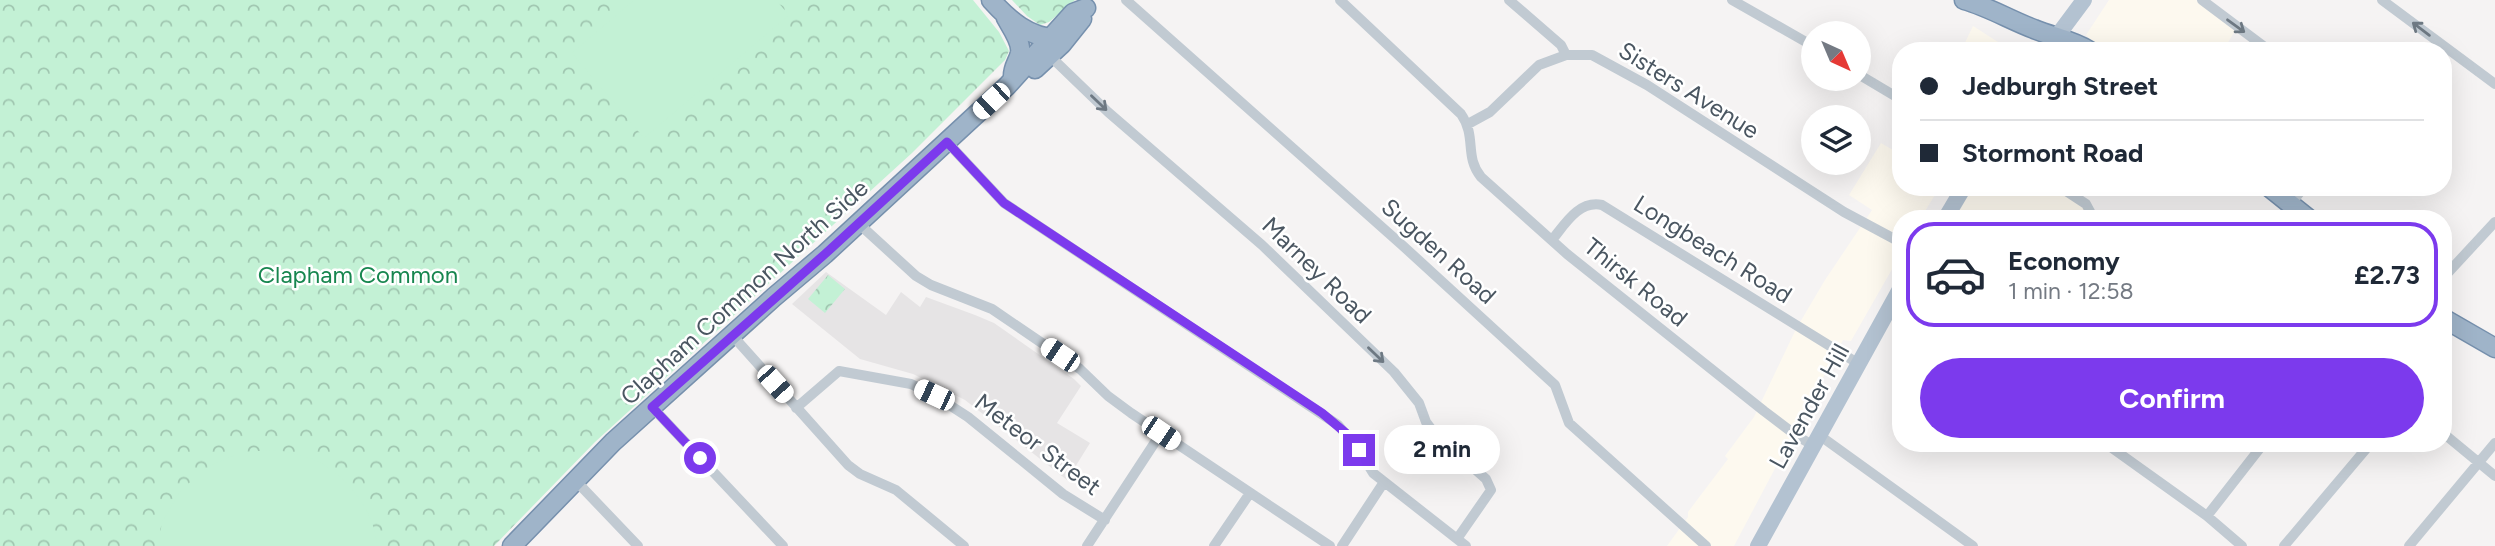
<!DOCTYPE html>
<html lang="en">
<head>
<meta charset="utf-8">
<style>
	:root { --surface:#fff; --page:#f2f2f3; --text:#1f2937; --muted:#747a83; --line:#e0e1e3; --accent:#7c3aed }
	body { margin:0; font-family:Figtree,sans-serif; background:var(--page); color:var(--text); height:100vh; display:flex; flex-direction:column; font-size:26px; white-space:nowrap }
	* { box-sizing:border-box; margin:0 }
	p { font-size:23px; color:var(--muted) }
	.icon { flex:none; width:38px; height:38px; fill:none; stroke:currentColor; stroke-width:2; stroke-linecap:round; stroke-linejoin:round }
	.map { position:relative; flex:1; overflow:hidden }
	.side { position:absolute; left:1892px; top:210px; width:560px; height:242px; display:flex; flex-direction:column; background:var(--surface); border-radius:28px; box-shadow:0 7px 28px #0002 }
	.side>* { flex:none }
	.hud { position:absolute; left:1892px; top:42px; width:560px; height:154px; border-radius:28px; box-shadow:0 7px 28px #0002; display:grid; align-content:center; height:154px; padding:0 28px; background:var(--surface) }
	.needle { width:46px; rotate:136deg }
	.fabs { position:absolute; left:1801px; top:21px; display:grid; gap:14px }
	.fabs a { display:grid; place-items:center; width:70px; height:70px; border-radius:50%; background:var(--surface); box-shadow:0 7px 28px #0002; font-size:35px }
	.end { position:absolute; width:32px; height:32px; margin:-16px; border:9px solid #7c3aed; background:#fff; box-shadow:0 0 0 4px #fff }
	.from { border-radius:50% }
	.bubble { position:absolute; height:49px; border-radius:24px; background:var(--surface); box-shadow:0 7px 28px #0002; font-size:23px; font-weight:700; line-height:49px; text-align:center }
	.car { position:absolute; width:21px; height:42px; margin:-21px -10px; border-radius:9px; box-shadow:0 0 5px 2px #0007; background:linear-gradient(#fff 24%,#345 0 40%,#fff 0 76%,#345 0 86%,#fff 0) }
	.hud b { display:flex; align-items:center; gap:24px; height:66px; font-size:26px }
	.hud b+b { border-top:2px solid var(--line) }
	.hud i { width:18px; height:18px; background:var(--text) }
	ul { padding:12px 0 0; list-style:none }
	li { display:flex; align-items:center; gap:21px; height:105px; margin:0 14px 10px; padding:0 14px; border:4px solid transparent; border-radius:28px }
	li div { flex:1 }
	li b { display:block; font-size:26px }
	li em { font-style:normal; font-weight:700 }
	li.active { border-color:var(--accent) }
	li>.icon { width:63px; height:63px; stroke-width:1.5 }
	.button { display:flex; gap:14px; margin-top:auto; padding:14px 28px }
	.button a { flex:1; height:80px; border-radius:42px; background:var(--accent); color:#fff; font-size:28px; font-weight:700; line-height:80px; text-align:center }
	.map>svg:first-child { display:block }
	.commercial { fill:#fdf9ef }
	.education { fill:#e6e4e5 }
	.park { fill:url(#park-crowns) }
	.garden { fill:#c3f1d5 }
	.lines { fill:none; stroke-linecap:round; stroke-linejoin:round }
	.trunk-casing { stroke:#7690ad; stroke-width:21 }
	.minor { stroke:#c1cad2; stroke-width:10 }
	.primary { stroke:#b3c2d1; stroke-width:16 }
	.trunk { stroke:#9fb4c9; stroke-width:18 }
	.oneway { stroke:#6e7983 }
	.route { stroke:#7c3aed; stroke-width:9 }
	.labels { text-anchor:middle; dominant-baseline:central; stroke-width:5; stroke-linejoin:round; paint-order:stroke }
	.street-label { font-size:24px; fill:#4a5661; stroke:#fff }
	.park-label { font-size:24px; fill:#17864f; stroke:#fff }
</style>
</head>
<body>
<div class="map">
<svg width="2495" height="546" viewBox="0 0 2495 546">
	<defs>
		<pattern id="park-crowns" width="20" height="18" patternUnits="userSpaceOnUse" patternTransform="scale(1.75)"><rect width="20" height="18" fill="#c3f1d5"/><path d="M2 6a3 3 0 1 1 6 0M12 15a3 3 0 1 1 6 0" fill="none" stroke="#a0c6b0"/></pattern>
	</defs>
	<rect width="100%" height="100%" fill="#f5f3f3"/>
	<path class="commercial" d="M2109,0H2196L2236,29L2223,51H2102L2086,35Z
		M1973,26L2012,51H1961Z
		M1881,143L1898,153L1900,149V187H1940L1920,219H1900L1899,257L1851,341L1843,340L1734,546H1667L1688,517V512L1728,459L1725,456L1754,417L1796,329L1825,280L1872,210L1849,195Z
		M1972,187H2075L2089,219H1953Z"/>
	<path class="education" d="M826,272L886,315L901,292L920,307L926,297L975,315L994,323L1074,379L1081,386L1057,423L1090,443L1067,480L965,400L913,374L860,359L792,304Z"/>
	<path class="park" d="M0,0H973L999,32L1009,51L1005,60L912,153L595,442L494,546H0Z
		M1012,0H1075L1049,22L1040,25L1027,16Z
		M828,275L845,289L825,313L808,299Z"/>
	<path class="garden" d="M634,0H776L789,15L644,138L572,53Z
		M278,450C289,453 300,455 310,458C344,471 375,510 377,546H158L162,522L181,490L211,465L243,452Z"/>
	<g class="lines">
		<g class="trunk-casing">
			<path id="trunk" d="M991,0C1008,19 1030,39 1058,38
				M1964,0C1989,7 2010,20 2034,29C2053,37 2073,40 2090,51
				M1006,18C1011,27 1022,42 1020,53C1018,62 1013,66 1013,76
				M1035,69L1062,44L1082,19
				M2269,187L2309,219
				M2443,318L2495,348
				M512,546L613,442L774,297L825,254L1007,86L1073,13L1086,8"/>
		</g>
		<path class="minor" d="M1126,0L1402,245L1555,385L1569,423L1706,546
			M1340,0L1461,114C1477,137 1464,156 1481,177L1567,254L1764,411L1797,436L1814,446
			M1509,0L1561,45L1566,55
			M1732,0L1813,46
			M2202,0L2270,51
			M2382,0L2495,84
			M1050,56L1108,112L1262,245L1394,372L1419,403L1426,422L1435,434L1486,479L1491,490L1457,539
			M1858,74L1900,99
			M1468,124L1490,112L1539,65L1566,55H1592L1647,85L1844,212L1900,242
			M947,142L1004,203L1338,425L1359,450L1373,473L1466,546
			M2060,187L2086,204L2094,219
			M2290,205L2304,187
			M858,223L916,276L931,285L992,309L1080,369L1108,396L1131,413L1330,546
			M1552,240C1565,224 1579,200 1602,205L1859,364
			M2443,278L2495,222
			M732,335L848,465L860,474L896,490L964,546
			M652,407L783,546
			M796,408L839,371L911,384L934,395L968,417L1063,494L1105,520
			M2443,433L2495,476
			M1819,435L1973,546
			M2105,443L2207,516L2242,546
			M575,480L638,546
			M2207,516L2264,443
			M1087,546L1161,433
			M1214,546L1250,493
			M1342,546L1384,482
			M2284,546L2371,443
			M2409,546L2495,443"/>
		<path class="primary" d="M2046,51L2084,0
			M1945,219L1964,187
			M1758,546L1900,289"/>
		<use href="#trunk" class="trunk"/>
	</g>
	<defs><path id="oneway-shaft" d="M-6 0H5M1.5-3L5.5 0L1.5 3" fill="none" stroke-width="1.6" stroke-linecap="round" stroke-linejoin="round" transform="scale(1.75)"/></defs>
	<g class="oneway">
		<use href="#oneway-shaft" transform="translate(2236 26) rotate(36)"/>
		<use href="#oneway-shaft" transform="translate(2421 29) rotate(-143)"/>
		<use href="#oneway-shaft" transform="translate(1099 103) rotate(44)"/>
		<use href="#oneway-shaft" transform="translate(1376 355) rotate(44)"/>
	</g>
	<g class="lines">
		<path class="route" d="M700,458L652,407L825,254L947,142L1004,203L1322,413L1347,434L1359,450"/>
	</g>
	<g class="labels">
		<g class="street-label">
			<text transform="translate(1689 90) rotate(32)">Sisters Avenue</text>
			<text transform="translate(1713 249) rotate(32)">Longbeach Road</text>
			<text transform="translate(1439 251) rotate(42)">Sugden Road</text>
			<text transform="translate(1317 270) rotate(44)">Marney Road</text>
			<text transform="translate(1636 282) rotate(39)">Thirsk Road</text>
			<text transform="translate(744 292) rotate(-42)">Clapham Common North Side</text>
			<text transform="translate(1809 406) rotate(-61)">Lavender Hill</text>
			<text transform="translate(1038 444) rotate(37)">Meteor Street</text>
		</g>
		<g class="park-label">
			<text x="358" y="274">Clapham Common</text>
		</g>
	</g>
</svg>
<div class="fabs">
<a><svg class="needle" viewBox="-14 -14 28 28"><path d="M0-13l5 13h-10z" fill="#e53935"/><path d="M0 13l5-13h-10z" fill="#747a83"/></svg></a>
<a><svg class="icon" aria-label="layers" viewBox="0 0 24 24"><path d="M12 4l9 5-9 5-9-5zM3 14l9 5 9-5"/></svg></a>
</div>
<i class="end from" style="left:700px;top:458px"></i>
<i class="end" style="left:1359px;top:450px"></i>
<div class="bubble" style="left:1384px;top:425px;width:116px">2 min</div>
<i class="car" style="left:991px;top:101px;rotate:227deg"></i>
<i class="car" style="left:1060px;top:355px;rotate:304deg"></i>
<i class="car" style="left:775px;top:384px;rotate:138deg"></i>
<i class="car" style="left:934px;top:395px;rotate:295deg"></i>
<i class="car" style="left:1161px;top:433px;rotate:124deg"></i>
<div class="hud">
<b><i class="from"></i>Jedburgh Street</b>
<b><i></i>Stormont Road</b>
</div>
<section class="side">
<ul>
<li class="active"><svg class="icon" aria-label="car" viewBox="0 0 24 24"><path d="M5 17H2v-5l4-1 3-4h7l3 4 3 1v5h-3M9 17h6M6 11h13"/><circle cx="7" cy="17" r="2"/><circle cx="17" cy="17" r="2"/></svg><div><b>Economy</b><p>1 min · 12:58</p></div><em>£2.73</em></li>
</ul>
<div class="button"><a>Confirm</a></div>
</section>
</div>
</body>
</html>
